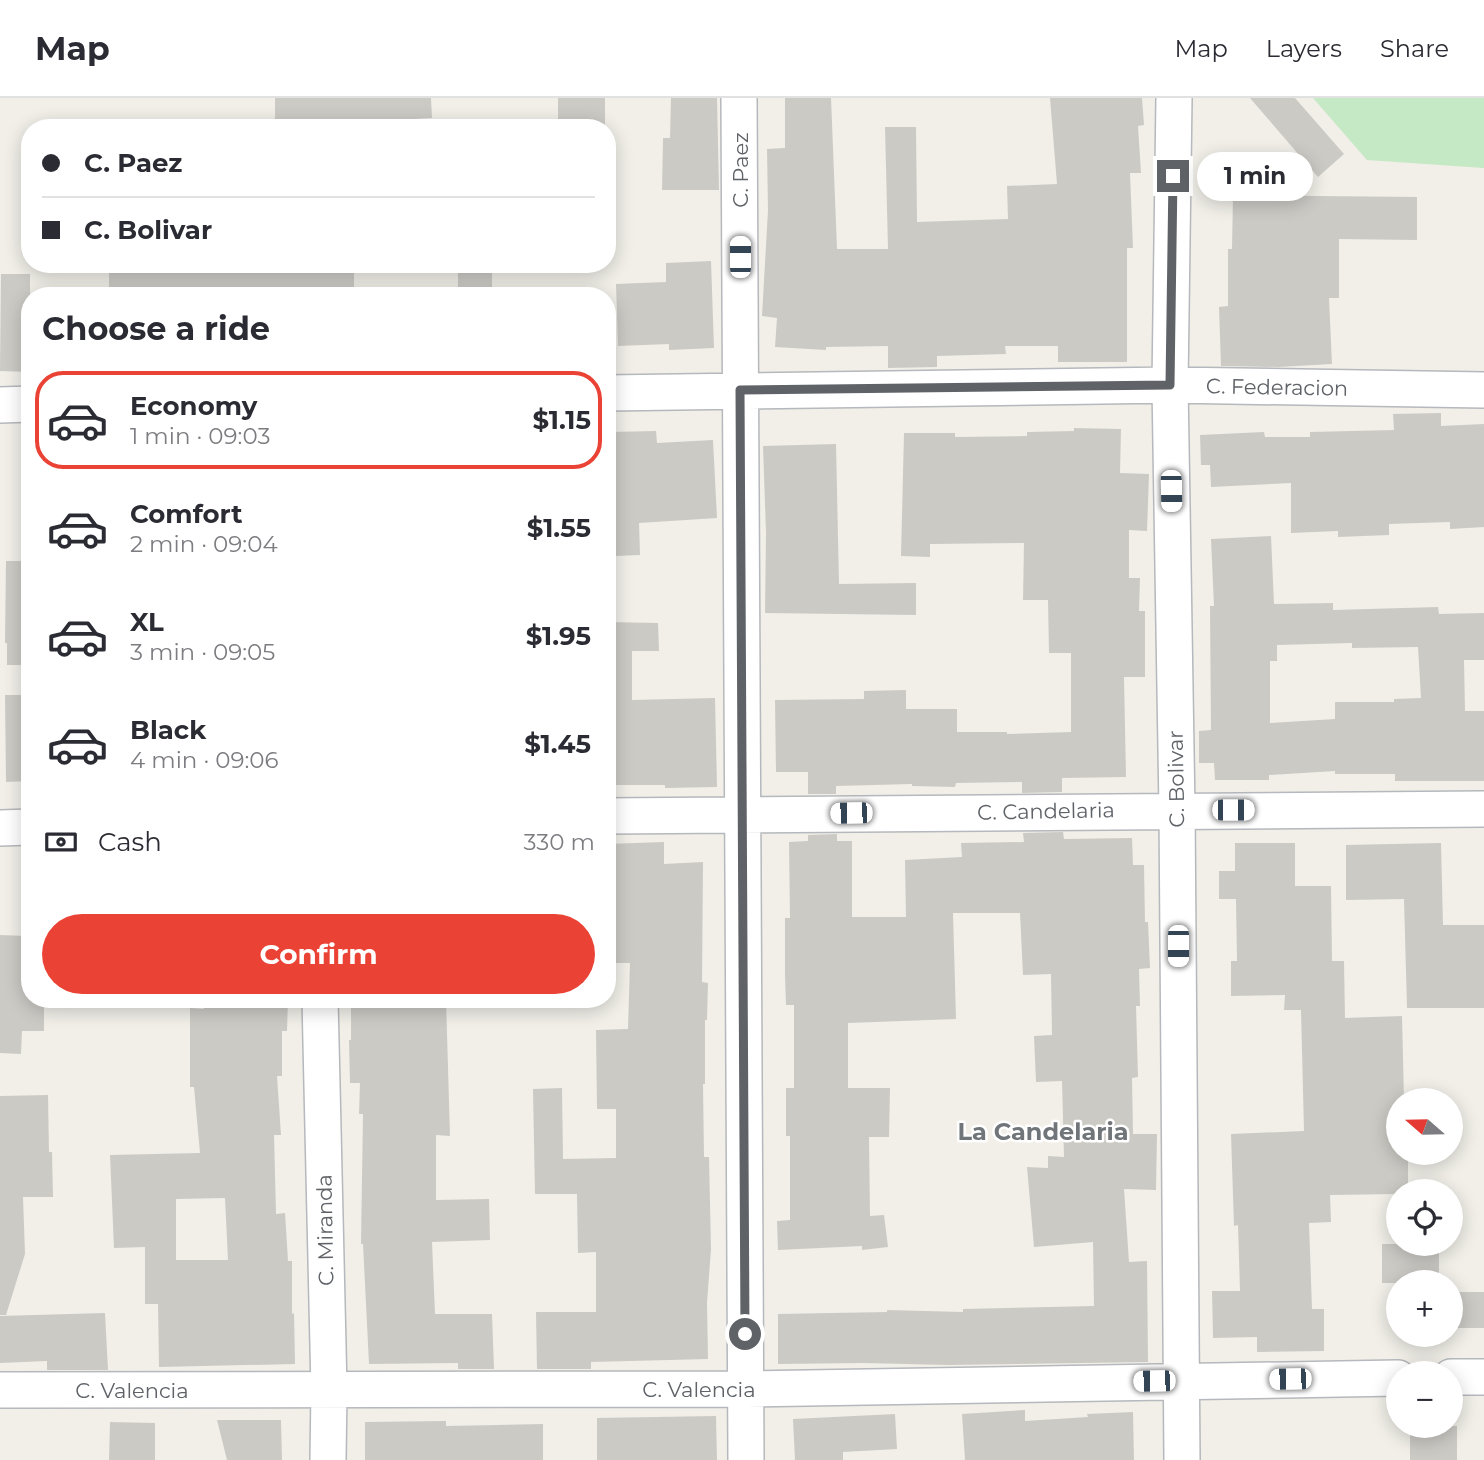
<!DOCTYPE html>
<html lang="en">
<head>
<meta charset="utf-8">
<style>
	:root { --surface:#fff; --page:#f7f7f7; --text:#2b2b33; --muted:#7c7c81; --line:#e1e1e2; --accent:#ea4335 }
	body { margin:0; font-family:Montserrat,sans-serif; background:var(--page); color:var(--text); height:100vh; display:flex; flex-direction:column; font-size:26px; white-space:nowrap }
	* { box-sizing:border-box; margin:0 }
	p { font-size:23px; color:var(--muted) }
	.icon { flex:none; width:38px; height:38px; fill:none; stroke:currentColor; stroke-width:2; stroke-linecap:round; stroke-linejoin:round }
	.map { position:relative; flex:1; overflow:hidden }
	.sheet { position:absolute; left:21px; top:189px; width:595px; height:721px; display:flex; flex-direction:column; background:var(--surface); border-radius:28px; box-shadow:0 4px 18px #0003 }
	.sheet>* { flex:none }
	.hud { position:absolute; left:21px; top:21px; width:595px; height:154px; border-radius:28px; box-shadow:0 4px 18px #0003; display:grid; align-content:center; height:154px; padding:0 21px; background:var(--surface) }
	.needle { width:46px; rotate:290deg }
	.buttons { position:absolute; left:1386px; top:990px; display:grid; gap:14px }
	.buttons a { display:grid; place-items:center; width:77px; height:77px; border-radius:50%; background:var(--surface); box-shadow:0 4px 18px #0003; font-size:35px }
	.end { position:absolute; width:32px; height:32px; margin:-16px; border:9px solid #5f6368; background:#fff; box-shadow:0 0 0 4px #fff }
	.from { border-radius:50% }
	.bubble { position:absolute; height:49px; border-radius:24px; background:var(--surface); box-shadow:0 4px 18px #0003; font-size:23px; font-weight:700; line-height:49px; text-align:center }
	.car { position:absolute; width:21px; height:42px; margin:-21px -10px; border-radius:9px; box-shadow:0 0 5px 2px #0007; background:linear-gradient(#fff 24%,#345 0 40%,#fff 0 76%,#345 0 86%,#fff 0) }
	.hud b { display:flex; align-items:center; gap:24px; height:66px; font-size:26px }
	.hud b+b { border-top:2px solid var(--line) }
	.hud i { width:18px; height:18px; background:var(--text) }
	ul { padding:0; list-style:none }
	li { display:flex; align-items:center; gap:21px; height:98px; margin:0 14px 10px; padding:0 7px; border:4px solid transparent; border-radius:28px }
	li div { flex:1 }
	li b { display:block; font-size:26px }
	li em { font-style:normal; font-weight:700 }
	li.current { border-color:var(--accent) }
	li>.icon { width:63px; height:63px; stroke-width:1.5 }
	h2 { padding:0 21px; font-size:32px; line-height:84px }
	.pay { display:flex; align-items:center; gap:18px; height:77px; padding:0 21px; font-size:26px }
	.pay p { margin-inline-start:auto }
	.primary-button { display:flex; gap:14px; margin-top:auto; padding:14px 21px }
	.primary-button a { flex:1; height:80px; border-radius:42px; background:var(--accent); color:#fff; font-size:28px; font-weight:700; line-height:80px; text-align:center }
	header { display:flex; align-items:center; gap:42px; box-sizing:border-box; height:98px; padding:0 35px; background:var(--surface); border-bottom:2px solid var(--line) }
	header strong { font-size:33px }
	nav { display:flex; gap:38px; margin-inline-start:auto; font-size:24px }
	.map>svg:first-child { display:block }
	.garden { fill:#c5e8c5 }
	.building { fill:#cccac5; fill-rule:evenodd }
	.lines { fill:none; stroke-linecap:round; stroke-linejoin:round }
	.minor-casing { stroke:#b5b8bc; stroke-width:38 }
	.minor { stroke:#fff; stroke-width:35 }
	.route { stroke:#5f6368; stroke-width:9 }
	.labels { text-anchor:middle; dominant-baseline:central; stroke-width:5; stroke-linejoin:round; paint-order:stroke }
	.street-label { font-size:21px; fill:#5f6368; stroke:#fff }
	.quarter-label { font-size:24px; font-weight:bold; fill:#70757a; stroke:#fff }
</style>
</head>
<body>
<header>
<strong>Map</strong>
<nav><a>Map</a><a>Layers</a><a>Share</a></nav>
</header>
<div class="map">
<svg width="1484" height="1362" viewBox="0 0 1484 1362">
	<rect width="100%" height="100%" fill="#f1efe8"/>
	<path class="garden" d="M1313,0H1484V70L1367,62Z"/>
	<path class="building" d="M275,0H431L432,20L379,23V30H275Z
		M558,0H605V30H558Z
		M671,0H717L719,92H662L663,40H670Z
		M785,0H831L837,151H888L885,29H916L917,124L1008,121L1007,88L1057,86L1050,0H1142L1144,27L1138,28L1141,75H1130L1133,150H1127V264H1058V248H1005L1006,256L937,258V269L888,270V248L826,249V252L775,249L777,220L762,218L768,112L767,51L785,50Z
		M1250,0H1295L1344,56L1318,79Z
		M1233,97L1417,99V142L1339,141V200H1329L1332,266L1278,269L1221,268L1219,209L1228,208V151H1232Z
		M711,163L714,250L669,252V246L618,248L616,186L666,184V165Z
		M160,166H354V198H109V172L160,170Z
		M458,166H492V198H458Z
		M1,176H30V274L0,273Z
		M1441,315V328L1484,326V429L1450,431V424L1389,426V437L1338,439V433L1291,435V385L1211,389L1210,367H1201L1200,337L1264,334L1265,339H1310V334L1394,332L1393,316Z
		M1074,330L1121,331L1120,375L1149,376L1147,433L1129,432V480H1140L1139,513H1145V579H1124L1126,679L1062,680V694L1022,695V684L956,685L955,689L912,688V686L836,688V696H808V674H776L775,602L864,601V593L906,592V611H957V634H1007V636L1071,634V555H1049L1048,502H1023L1024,445L930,446V459L901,458L904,335H955V339L1027,338V334L1074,333Z
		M656,333L657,345L713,342L717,420L639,425L640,457L615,458L610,334Z
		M836,346L839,486L916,485V517L765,515L766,435L763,348Z
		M1271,438L1274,506L1333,505V512L1438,509L1439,516L1484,515V562H1464L1465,613H1484V683H1395V676H1335V673L1269,677V682H1215L1214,665H1199V633L1211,632L1210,508H1214L1211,441ZM1352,545V550L1418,549L1421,600L1394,601V604H1335V621L1270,625V563H1277V547Z
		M6,463H30V567H7V545H5Z
		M607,524L658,525L659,553H632V602L715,600L717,689L665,690V687H607Z
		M5,597H30V683L6,684Z
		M1063,734L1064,741L1132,740L1133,767H1144L1145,824H1148L1150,870L1139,871L1140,908H1136L1138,979L1132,980L1133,1036H1157L1156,1092L1124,1091L1129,1164L1147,1163L1148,1264L949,1267L864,1265L778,1266V1216L887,1214V1212L963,1214V1211L1094,1208L1093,1144L1034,1149L1027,1069L1048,1070V1058L1064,1059L1062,983L1036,984L1034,938L1052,937L1051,876L1023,877L1020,815H953L956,921L848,925V990H890L889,1039H869L870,1118L884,1117L888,1149L862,1152V1148L778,1152L777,1123L790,1122V1038H786V990H794V907H786L785,877V820H790L789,744L808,743V737L837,736V743H852V819H906L905,762L962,759L961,745L1024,744L1023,735Z
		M664,744V766L703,764L702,884L708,885L707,922H705V986H703L704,1059H709L711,1151L707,1205L708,1261L591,1264V1271H537L536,1214H596V1154L578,1155L577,1096H535L533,991L562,990L563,1061L616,1060V1011H597L596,932L628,931L630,865H612V816H607V746Z
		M1235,745H1295V788H1331L1332,863H1344L1345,920L1402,918L1404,1003H1398V1055H1408V1094H1398V1096L1330,1097L1331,1124L1309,1125L1312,1211H1324V1253L1257,1254V1239L1213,1240L1212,1193H1240L1238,1127L1234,1128L1231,1036L1304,1033L1301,912H1284L1285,897L1231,898V863H1237L1236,801H1219V773H1235Z
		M1441,745L1443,827H1484V910H1407L1404,801L1346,802V747Z
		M0,837L26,838L24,892H30V901H44V933H22L21,956L0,955Z
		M204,901H288L287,933H282V978H277L281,1037H274L276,1116L285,1115L288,1163H292V1216L294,1215L295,1266L159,1269L158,1206H145V1149L114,1150L110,1057L200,1055L194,989H190V910L204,911ZM225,1100L228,1162H176V1101Z
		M361,901H446L450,1038L436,1037V1102L489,1101L490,1142L432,1144L435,1216H492L494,1271H458V1265L369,1266L363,1146H361L363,1016H359L360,985H350L349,942H351V909H361Z
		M48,997L49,1054H52L53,1099H23L25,1156L6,1217H0V998Z
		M1382,1146H1439V1185H1382Z
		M1451,1194H1484V1230H1451Z
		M105,1215L108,1272H47V1263L0,1265V1218Z
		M1025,1312V1323L1088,1319L1087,1316L1133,1314L1134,1362H965L962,1316Z
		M895,1316L897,1351L843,1354V1362H795L793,1321Z
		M716,1318L717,1362H597V1320Z
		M217,1322H281L282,1362H227Z
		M446,1323V1328L543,1326V1362H365V1324Z
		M110,1324L155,1325V1362H109Z
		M1410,1328H1457V1362H1410Z"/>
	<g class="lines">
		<g class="minor-casing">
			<path id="minor" d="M739,0L746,1362
				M1174,0L1170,287L1177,712L1182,1362
				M607,295L1170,287L1484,292
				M0,307L30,306
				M607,718L1484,711
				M0,730L30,729
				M320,901L329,1292L328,1362
				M1451,1279H1484
				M0,1292L746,1291L1398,1280"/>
		</g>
		<use href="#minor" class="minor"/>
	</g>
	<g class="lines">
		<path class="route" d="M745,1236L740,292L1170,287L1173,78"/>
	</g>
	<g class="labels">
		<g class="street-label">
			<text transform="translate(740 72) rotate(-90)">C. Paez</text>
			<text transform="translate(1277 289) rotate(1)">C. Federacion</text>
			<text transform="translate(1176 681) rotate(-91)">C. Bolivar</text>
			<text transform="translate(1046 713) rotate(-1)">C. Candelaria</text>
			<text transform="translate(325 1132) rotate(-91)">C. Miranda</text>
			<text x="699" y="1291">C. Valencia</text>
			<text x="132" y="1292">C. Valencia</text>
		</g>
		<g class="quarter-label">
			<text x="1043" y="1033">La Candelaria</text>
		</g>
	</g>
</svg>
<div class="buttons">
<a><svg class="needle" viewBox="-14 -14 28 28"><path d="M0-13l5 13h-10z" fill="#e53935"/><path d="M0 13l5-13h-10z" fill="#7c7c81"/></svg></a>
<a><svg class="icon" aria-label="locate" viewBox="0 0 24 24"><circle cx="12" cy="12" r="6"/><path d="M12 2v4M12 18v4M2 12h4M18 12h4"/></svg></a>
<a>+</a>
<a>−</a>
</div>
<i class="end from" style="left:745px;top:1236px"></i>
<i class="end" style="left:1173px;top:78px"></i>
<div class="bubble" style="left:1197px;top:54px;width:116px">1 min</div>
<i class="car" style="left:740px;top:159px;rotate:0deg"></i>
<i class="car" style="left:1171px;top:393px;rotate:179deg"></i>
<i class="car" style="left:1233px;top:712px;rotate:90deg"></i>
<i class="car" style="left:851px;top:715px;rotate:269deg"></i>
<i class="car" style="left:1178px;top:848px;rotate:180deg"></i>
<i class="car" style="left:1290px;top:1281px;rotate:269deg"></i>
<i class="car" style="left:1154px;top:1283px;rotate:269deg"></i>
<div class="hud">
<b><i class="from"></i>C. Paez</b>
<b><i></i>C. Bolivar</b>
</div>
<section class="sheet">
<h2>Choose a ride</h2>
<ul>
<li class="current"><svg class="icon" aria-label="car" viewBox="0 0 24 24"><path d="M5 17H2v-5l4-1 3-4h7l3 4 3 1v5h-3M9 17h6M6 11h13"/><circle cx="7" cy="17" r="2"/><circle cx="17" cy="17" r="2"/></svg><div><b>Economy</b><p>1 min · 09:03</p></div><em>$1.15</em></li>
<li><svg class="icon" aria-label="car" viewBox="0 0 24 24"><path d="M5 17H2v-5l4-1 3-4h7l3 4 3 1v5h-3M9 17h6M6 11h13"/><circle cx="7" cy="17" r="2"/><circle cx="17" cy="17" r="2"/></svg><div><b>Comfort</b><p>2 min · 09:04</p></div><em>$1.55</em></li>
<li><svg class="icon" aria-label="car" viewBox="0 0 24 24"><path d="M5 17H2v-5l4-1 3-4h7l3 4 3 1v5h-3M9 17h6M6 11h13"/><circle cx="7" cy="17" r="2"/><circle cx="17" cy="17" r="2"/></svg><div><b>XL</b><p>3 min · 09:05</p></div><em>$1.95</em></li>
<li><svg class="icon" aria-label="car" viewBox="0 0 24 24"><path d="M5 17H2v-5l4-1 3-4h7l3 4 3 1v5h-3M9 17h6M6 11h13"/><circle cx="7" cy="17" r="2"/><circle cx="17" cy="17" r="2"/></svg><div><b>Black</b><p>4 min · 09:06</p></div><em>$1.45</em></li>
</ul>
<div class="pay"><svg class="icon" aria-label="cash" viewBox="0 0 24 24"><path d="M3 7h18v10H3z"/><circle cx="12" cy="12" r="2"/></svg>Cash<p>330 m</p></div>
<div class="primary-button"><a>Confirm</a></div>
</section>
</div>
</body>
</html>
